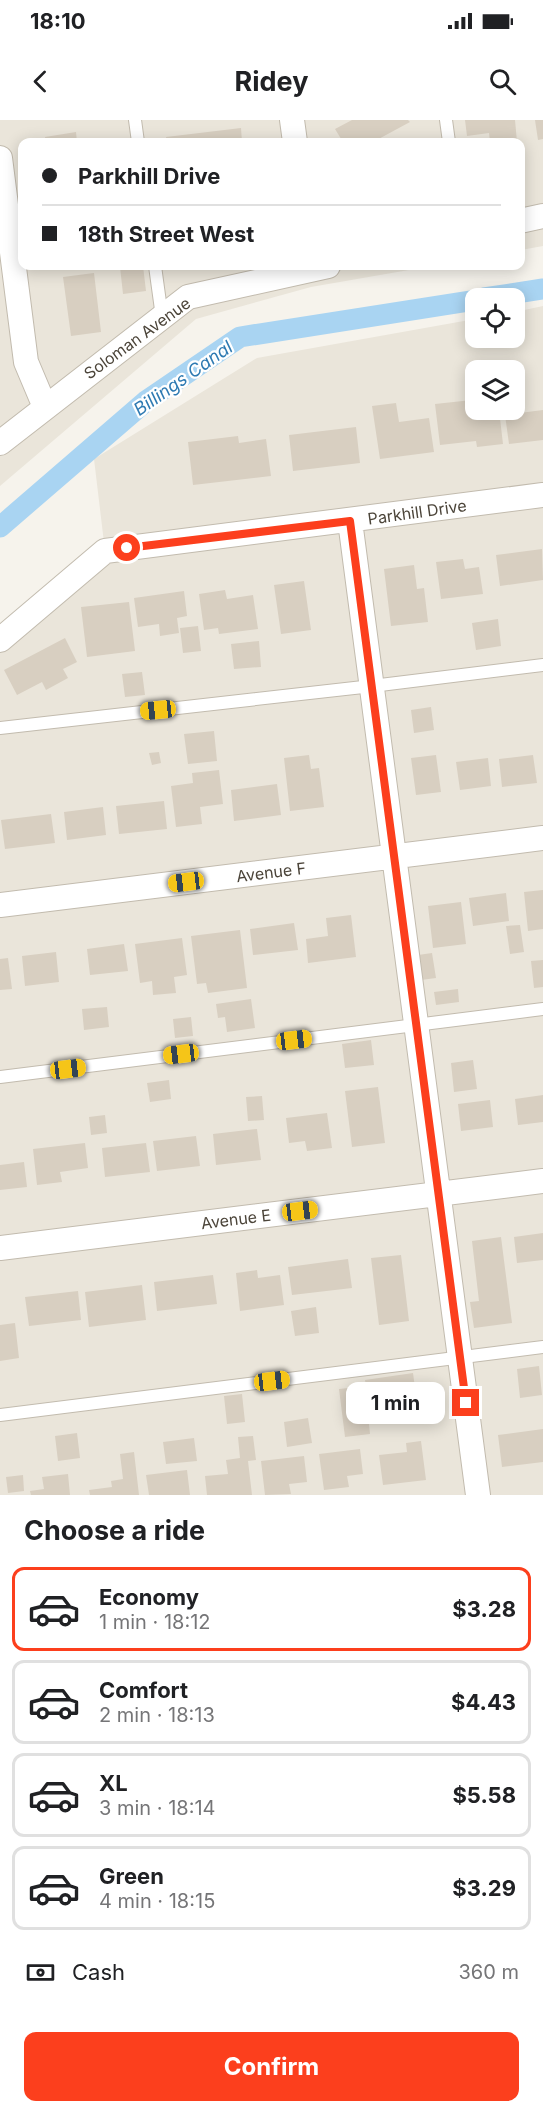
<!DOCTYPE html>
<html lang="en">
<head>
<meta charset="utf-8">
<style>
	:root { --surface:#fff; --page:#f6f6f6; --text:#202124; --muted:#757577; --line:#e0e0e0; --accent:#fc3f1d }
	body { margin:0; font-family:Inter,sans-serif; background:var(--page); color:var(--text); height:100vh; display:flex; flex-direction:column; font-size:22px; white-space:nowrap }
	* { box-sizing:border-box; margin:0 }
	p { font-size:20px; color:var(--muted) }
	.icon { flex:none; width:33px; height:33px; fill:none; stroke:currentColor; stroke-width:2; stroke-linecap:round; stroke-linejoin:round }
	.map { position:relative; height:1375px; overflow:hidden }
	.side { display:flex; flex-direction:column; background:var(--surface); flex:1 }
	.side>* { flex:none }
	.banner { position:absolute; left:18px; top:18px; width:507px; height:132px; border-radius:12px; box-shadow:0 3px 15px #0003; display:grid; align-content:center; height:132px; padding:0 24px; background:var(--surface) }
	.tools { position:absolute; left:465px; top:168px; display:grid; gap:12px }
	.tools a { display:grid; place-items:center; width:60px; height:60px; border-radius:12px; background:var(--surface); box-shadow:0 3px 15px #0003; font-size:30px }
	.end { position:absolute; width:27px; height:27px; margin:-14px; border:8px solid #fc3f1d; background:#fff; box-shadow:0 0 0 3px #fff }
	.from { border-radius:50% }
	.bubble { position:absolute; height:42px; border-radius:12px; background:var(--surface); box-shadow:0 3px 15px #0003; font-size:20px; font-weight:700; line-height:42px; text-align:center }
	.car { position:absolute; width:18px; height:36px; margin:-18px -9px; border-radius:8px; box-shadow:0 0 4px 2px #0007; background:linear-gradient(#f5c518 24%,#345 0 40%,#f5c518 0 76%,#345 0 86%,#f5c518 0) }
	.banner b { display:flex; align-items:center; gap:21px; height:57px; font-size:22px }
	.banner b+b { border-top:2px solid var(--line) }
	.banner i { width:15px; height:15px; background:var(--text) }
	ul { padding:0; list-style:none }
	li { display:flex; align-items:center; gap:18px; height:84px; margin:0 12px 9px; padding:0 12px; border:3px solid var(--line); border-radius:12px }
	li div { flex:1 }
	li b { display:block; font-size:22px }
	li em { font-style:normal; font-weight:700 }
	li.on { border-color:var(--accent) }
	li>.icon { width:54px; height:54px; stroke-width:1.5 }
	h2 { padding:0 24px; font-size:27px; line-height:72px }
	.pay { display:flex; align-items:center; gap:15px; height:66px; padding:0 24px; font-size:22px }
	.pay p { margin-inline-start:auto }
	.action { display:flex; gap:12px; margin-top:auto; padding:12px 24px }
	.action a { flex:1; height:69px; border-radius:12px; background:var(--accent); color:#fff; font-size:24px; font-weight:700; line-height:69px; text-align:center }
	.status { display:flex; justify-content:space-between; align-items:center; height:42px; padding:0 30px; background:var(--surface); direction:ltr }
	.status svg { height:16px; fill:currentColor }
	header { display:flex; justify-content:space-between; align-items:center; height:78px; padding:0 24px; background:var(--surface); font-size:27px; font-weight:700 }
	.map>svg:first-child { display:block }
	.residential { fill:#eae5da; fill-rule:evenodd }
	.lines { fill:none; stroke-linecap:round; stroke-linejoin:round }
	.canal { stroke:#a9d4f2; stroke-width:21 }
	.building { fill:#d8cfc1 }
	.service-casing { stroke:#c2bbae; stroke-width:14 }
	.minor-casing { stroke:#c2bbae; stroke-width:26 }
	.service { stroke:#fff; stroke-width:12 }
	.minor { stroke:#fff; stroke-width:24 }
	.route { stroke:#fc3f1d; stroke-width:8 }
	.labels { text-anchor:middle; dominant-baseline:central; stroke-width:4.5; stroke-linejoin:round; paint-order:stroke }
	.street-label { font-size:16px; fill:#4b4439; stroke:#fff }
	.water-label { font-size:18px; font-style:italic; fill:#2e7ab2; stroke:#fff }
</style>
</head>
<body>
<div class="status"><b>18:10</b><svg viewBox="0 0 49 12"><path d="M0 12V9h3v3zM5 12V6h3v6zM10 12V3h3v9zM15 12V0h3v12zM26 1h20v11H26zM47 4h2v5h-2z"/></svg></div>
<header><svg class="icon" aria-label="back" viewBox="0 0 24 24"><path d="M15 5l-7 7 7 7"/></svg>Ridey<svg class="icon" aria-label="search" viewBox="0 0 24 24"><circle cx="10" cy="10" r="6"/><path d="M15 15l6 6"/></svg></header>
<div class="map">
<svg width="543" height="1375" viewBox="0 0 543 1375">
	<rect width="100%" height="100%" fill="#f6f3ec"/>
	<path class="residential" d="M0,0H543V126L521,130L520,22H22V146H432L311,167L196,199L0,366Z
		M543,186V1375H0V520L105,431L94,339L257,238L475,199L476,218H514L515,192ZM476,250H514V290H476Z"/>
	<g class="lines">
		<path class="canal" d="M484,178L543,169
			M0,407L146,281L240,217L476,180"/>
	</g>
	<path class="building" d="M352,0H408L410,2L373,22H343L335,9Z
		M465,0H515L517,22H490L489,13L467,16Z
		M535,0H543V19L538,20Z
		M241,8L242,22H167L166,17Z
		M76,12L77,22H46L45,17Z
		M143,146L146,171L123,174L120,147Z
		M94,153L101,212L71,216L63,157Z
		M471,269H476V290H499L503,324L477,327L476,321L440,325L435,284L472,280Z
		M396,283L399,302L429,298L434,332L380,339L372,286Z
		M543,290V320L509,324L505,295Z
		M356,307L360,343L293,351L289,315Z
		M238,316L239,323L266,319L271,356L193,365L188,322Z
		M542,429L543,460L500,466L496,435Z
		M463,439L465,449L479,447L483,474L441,479L436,442Z
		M414,445L417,469L424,468L428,502L391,506L384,449Z
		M304,461L311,510L281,514L274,465Z
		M225,470L227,479L253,475L258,509L219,514L218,508L204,510L199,474Z
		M184,471L187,496L177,498L179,513L160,516L159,504L138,507L134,478Z
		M129,482L135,531L87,537L81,487Z
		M498,499L501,526L476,530L472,503Z
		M198,506L201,531L183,533L180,508Z
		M65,518L77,542L63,549L68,558L46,570L42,562L17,575L4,550Z
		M259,521L261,547L234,549L231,524Z
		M142,552L145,575L125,577L122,554Z
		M431,587L434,610L414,613L411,590Z
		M214,611L217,641L188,644L184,614Z
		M159,632L161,643L152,645L149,633Z
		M309,635L311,649L319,648L324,687L290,691L284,638Z
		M436,635L441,672L416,675L411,638Z
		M533,635L537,663L502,667L499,639Z
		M488,638L491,666L460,670L456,642Z
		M219,650L223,684L200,687L202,704L176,707L171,666L193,663L192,653Z
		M277,664L281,695L234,701L231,670Z
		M164,681L167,709L119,714L116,686Z
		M103,687L106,715L67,720L64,692Z
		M51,694L55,723L5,729L1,700Z
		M543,770V809L528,811L524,772Z
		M506,773L509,801L473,806L469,778Z
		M461,782L466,824L433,828L428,786Z
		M351,795L356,837L308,843L306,819L328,816L326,798Z
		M294,803L298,830L253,835L250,809Z
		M520,805L524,832L510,834L506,806Z
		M240,810L247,868L208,873L206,863L197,864L191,816Z
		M182,818L187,855L174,857L176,873L153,875L152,861L140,863L135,824Z
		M124,824L128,851L90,855L87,829Z
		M56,832L59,862L25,866L22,836Z
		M432,833L436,858L421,860L418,835Z
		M8,838L12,869L0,870V839Z
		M543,840V867L534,868L531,841Z
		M458,869L459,882L436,885L434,872Z
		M251,879L255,908L227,912L225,897L218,898L216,884Z
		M107,887L109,907L84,910L82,889Z
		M191,897L193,916L175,918L173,899Z
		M371,920L374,945L345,948L342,924Z
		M473,940L477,969L454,972L451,943Z
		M169,960L171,979L150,982L147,963Z
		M378,967L385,1023L352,1027L345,971Z
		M543,975V1002L518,1005L515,979Z
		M262,976L264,1000L248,1001L246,977Z
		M490,980L493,1007L461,1011L458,984Z
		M327,993L332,1028L307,1031L305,1021L289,1023L286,998Z
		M105,995L107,1013L91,1015L89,997Z
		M257,1009L261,1040L216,1045L213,1014Z
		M196,1016L200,1046L157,1051L153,1021Z
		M85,1023L88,1048L60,1052L62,1062L37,1065L33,1029Z
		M146,1023L150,1052L105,1057L102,1028Z
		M24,1042L27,1067L0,1070V1045Z
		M543,1113V1140L517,1143L514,1117Z
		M501,1117L512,1203L474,1208L470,1182L479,1181L472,1121Z
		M401,1135L409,1201L379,1205L371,1138Z
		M348,1139L352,1168L292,1175L288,1147Z
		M257,1150L258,1158L280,1155L284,1185L240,1191L236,1153Z
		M213,1155L217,1184L157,1191L154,1162Z
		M142,1165L146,1200L89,1207L85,1172Z
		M78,1171L81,1200L29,1206L25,1177Z
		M316,1187L319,1213L295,1216L291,1191Z
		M15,1203L19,1238L0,1241V1205Z
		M539,1246L542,1275L520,1278L517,1249Z
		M413,1253L416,1275L394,1278L396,1290L368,1294L370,1314L345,1317L339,1269L366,1266L365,1260Z
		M242,1274L245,1302L227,1304L224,1276Z
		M308,1298L312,1323L287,1327L284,1302Z
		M543,1309V1342L502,1347L498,1315Z
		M77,1313L80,1338L58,1341L55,1316Z
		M253,1316L256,1340L248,1341L252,1375H207L205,1356L228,1354L226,1340L240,1338L238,1317Z
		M194,1318L197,1341L166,1344L163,1322Z
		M421,1321L426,1360L383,1365L379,1335L407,1332L406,1323Z
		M360,1329L363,1354L347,1356L349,1367L324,1370L319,1334Z
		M134,1332L139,1375H90L89,1370L112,1367L111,1361L123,1359L120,1334Z
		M304,1336L307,1362L289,1364L291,1374L265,1375L261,1341Z
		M187,1350L190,1375H149L146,1355Z
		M68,1354L70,1375H31L30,1371L44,1369L42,1357Z
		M23,1355L24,1371L8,1373L6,1357Z"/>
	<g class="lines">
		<g class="service-casing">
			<path id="service" d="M135,0L138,22
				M446,0L449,22
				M155,146L162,197
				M0,608L372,566L543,545
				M0,957L543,889
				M0,1295L543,1227"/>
		</g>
		<g class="minor-casing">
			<path id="minor" d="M292,0L295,22
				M0,38L26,242L45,287
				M520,101L543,96
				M0,323L188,177L328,146
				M350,401L478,1375
				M0,520L105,431L543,375
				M0,785L543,718
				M0,1128L543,1061"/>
		</g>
		<use href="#service" class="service"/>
		<use href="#minor" class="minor"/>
	</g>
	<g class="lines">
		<path class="route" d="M127,428L350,401L466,1283"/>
	</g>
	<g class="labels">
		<g class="street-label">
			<text transform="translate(137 218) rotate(-36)">Soloman Avenue</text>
			<text transform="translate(417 392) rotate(-8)">Parkhill Drive</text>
			<text transform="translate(271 752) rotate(-7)">Avenue F</text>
			<text transform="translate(236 1099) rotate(-7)">Avenue E</text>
		</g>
		<g class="water-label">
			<text transform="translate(183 258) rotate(-35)">Billings Canal</text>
		</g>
	</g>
</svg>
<div class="tools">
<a><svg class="icon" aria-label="locate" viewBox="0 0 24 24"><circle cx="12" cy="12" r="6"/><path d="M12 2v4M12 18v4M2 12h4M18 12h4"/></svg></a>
<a><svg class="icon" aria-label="layers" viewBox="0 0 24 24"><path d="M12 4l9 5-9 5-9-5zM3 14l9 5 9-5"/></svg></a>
</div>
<i class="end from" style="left:127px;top:428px"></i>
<i class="end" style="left:466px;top:1283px"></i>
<div class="bubble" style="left:346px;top:1262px;width:99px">1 min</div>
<i class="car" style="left:158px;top:590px;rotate:264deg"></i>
<i class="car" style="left:186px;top:762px;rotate:263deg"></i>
<i class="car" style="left:294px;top:920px;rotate:83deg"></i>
<i class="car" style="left:181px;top:934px;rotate:263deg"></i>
<i class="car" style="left:68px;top:949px;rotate:83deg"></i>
<i class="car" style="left:300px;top:1091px;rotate:83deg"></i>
<i class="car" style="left:272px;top:1261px;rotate:83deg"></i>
<div class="banner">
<b><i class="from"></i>Parkhill Drive</b>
<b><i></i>18th Street West</b>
</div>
</div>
<section class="side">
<h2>Choose a ride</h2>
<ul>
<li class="on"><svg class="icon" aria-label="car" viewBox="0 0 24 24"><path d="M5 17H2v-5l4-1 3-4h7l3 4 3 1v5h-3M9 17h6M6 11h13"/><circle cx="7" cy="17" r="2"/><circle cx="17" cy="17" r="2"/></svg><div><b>Economy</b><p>1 min · 18:12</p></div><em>$3.28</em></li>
<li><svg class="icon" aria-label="car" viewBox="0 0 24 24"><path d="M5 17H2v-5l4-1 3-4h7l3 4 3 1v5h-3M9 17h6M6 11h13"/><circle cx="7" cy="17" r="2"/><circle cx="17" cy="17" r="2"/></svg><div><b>Comfort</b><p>2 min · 18:13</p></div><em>$4.43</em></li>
<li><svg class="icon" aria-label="car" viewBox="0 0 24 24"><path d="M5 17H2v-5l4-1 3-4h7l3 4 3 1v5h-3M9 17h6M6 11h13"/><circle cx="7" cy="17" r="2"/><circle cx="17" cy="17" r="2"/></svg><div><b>XL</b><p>3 min · 18:14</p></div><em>$5.58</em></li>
<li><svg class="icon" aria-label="car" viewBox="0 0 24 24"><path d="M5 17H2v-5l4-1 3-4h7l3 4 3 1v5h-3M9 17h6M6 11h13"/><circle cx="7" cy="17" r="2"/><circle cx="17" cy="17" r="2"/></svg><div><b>Green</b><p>4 min · 18:15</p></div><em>$3.29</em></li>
</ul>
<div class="pay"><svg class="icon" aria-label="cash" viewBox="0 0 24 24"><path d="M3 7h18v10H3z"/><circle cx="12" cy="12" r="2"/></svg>Cash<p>360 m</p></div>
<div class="action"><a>Confirm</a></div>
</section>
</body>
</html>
